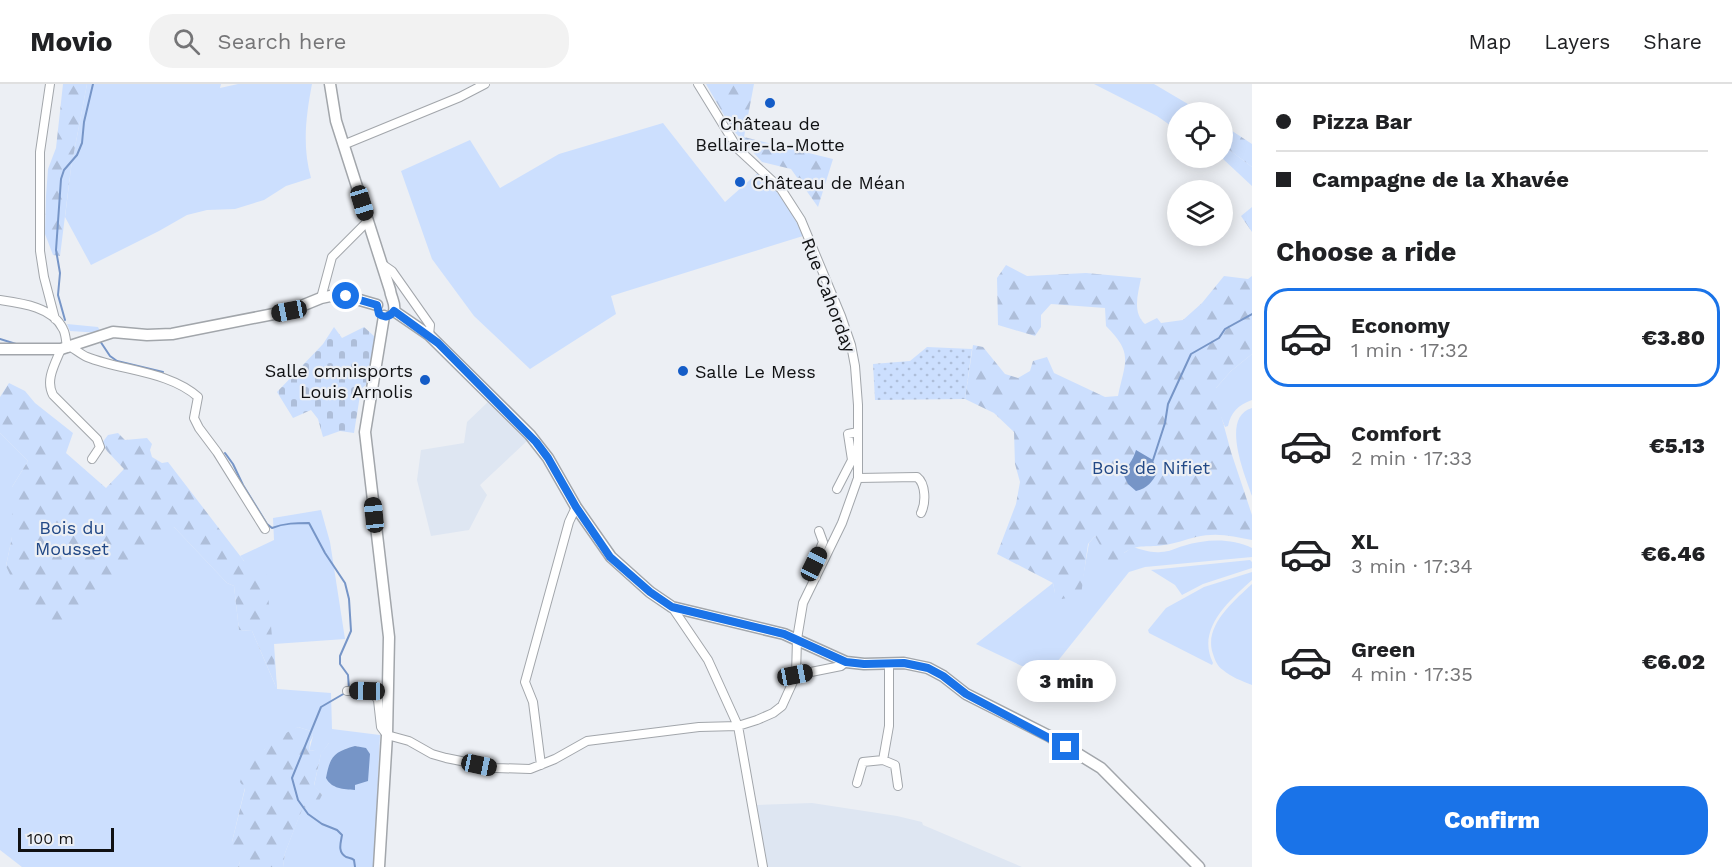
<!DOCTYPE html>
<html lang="en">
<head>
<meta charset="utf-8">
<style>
	:root { --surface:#fff; --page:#f2f2f2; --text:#202124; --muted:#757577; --line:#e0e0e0; --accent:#1a73e8 }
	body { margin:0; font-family:"Work Sans",sans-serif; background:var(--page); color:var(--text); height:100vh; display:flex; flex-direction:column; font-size:22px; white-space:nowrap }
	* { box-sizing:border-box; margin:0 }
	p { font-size:20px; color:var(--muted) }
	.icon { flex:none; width:33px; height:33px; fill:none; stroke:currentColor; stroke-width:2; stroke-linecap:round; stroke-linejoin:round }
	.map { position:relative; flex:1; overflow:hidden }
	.details { display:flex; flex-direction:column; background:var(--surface); width:480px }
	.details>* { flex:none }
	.hud { display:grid; align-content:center; height:132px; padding:0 24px; background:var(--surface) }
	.buttons { position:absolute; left:1167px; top:18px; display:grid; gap:12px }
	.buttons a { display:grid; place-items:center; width:66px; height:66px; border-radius:50%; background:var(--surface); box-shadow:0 3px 15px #0003; font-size:30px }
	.scale { position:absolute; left:18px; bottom:15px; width:96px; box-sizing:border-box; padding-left:6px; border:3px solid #101113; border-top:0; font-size:16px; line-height:21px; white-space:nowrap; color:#101113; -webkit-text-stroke:4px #eceff4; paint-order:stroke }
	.end { position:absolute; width:27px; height:27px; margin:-14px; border:8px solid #1a73e8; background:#fff; box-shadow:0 0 0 3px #fff }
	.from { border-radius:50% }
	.bubble { position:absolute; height:42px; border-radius:21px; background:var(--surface); box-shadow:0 3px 15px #0003; font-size:20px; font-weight:800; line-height:42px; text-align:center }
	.car { position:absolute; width:18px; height:36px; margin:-18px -9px; border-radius:8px; box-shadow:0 0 4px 2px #0007; background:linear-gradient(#222 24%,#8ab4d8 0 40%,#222 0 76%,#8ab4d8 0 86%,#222 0) }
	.hud b { display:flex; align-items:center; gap:21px; height:57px; font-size:22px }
	.hud b+b { border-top:2px solid var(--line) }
	.hud i { width:15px; height:15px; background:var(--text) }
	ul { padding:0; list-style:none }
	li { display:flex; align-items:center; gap:18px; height:99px; margin:0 12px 9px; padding:0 12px; border:3px solid transparent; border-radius:24px }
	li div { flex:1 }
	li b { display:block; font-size:22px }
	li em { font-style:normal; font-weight:800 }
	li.selected { border-color:var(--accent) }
	li>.icon { width:54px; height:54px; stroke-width:1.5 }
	h2 { padding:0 24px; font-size:27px; line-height:72px }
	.action { display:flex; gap:12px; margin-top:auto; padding:12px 24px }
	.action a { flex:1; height:69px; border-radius:24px; background:var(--accent); color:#fff; font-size:24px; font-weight:800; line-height:69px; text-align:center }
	header { display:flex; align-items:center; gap:36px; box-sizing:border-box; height:84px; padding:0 30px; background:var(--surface); border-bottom:2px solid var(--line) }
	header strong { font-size:28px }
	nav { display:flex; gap:33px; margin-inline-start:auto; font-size:21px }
	.search { width:420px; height:54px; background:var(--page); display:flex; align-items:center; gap:15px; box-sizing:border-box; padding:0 21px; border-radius:24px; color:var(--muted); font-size:22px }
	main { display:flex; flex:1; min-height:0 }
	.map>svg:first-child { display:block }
	.built { fill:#dee6f2 }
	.grass { fill:#ccdffe; fill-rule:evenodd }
	.forest { fill:url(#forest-firs) }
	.cemetery { fill:url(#cemetery-stones) }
	.garden { fill:url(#garden-dots) }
	.water { fill:#7695c7 }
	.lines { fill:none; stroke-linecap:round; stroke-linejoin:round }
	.stream { stroke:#7695c7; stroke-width:2 }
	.street-casing { stroke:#a2a6ab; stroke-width:10 }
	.secondary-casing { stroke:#a2a6ab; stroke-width:13 }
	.street { stroke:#fff; stroke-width:8 }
	.secondary { stroke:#fff; stroke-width:10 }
	.route { stroke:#1a73e8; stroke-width:8 }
	.poi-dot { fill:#145cc7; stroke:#eceff4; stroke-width:2 }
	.labels { text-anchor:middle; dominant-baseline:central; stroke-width:4.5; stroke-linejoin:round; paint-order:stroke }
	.poi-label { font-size:18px; fill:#101113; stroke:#eceff4; text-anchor:start }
	.street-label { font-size:18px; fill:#101113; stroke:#eceff4 }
	.park-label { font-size:18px; fill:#214886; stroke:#eceff4 }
</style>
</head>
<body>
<header>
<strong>Movio</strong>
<div class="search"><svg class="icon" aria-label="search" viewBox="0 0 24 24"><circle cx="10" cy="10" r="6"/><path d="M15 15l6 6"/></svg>Search here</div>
<nav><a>Map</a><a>Layers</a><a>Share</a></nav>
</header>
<main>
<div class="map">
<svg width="1252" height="783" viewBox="0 0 1252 783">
	<defs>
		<pattern id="forest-firs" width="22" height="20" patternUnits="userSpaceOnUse" patternTransform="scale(1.5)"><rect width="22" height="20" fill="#ccdffe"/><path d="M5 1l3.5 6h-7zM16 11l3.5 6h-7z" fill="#aebed9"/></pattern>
		<pattern id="cemetery-stones" width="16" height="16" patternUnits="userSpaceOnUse" patternTransform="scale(1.5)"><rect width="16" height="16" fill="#ccdffe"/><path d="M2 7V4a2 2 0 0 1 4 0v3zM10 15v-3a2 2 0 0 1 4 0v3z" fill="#aebed9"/></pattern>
		<pattern id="garden-dots" width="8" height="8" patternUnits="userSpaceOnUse" patternTransform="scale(1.5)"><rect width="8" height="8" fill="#ccdffe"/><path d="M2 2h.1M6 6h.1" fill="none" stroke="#aebed9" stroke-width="1.8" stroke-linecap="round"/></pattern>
	</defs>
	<rect width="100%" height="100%" fill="#eceff4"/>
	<path class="built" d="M489,317L527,357L480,401L487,411L469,446L431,452L417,396L421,366L464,359L467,338Z
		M812,719L897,732L922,738L923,741L1022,783H766L757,721Z"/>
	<path class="grass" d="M87,0H221L220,4L238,0H312C306,32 302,62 311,94L286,102L264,116L235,125L207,126L187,131L159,147L91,181L65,133L71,84Z
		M1094,0H1154L1193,23L1190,28H1178L1177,46L1157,32Z
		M663,39L725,118L760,87C777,107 793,128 803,152L611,212L616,230L530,285L474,232L432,175L401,87L470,56L500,104L559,70Z
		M1223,61L1252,83V102L1222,74Z
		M67,240L98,243L101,249L70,247Z
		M1252,270V316C1238,321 1231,328 1228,342L1225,343L1216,320V304L1231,287Z
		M1252,324V412C1245,391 1220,333 1252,324Z
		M0,349L28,377L12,403V453L6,482L174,443L227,499L234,502L239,546L252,547L276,603L245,478L240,472L274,456L273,434L321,426L330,458L345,555L274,560L277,605L331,609L332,645L380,651L374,783H283L285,769L303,722L322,711L314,702L321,669L329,659L315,666L309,667L313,652L311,647L298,643L264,666H254L232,758L240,778L238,783H22L0,766ZM358,662L356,700L355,701L345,665Z
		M1095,452L1124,469L1133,463C1143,466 1151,469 1161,468C1169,468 1176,464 1183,462C1207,455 1230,454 1252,464V473L1145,483L1129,488L1045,593L976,560L1053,499L1055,509L1080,510L1089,459Z
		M1250,476L1252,478V484L1203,500L1182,511L1175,501L1151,486Z
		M1252,488V496C1229,517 1196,545 1213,579L1212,581L1149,549L1148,546L1166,524L1204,503Z
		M1252,500V601C1242,597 1231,593 1223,586C1217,582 1215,576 1213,570C1203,542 1234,517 1252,500Z"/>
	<path class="forest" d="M63,0H87L71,84L60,172L53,171L45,150L46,112L48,85L56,64Z
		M706,0H754L744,53L833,75L818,123L791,85L762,78L732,45Z
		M1223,41L1252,60V83L1223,61Z
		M1252,123V148L1241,132Z
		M1006,181L1027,192L1086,189L1141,194C1138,210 1132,228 1145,240L1157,234L1161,239L1183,236L1202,219L1224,192L1248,195L1252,192V270L1231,287L1216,304V320L1221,331L1231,368L1252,431V456C1233,452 1216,448 1196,453C1186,455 1175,460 1164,461C1149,464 1138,459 1124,469L1127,474L1119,483L1111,481L1095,452L1088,460L1081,511L1062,515L1055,509L1053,499L997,470L1016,420L1020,398L1015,380L1014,348L994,329L965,315L973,261L983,263L1005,290L1018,294L1030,287L1033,277L1047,273L1054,289L1105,313L1118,312C1125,277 1134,270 1106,242L1105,224L1051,220L1041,231V243L1035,252L998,241L997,194Z
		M9,299L25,307L35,319L73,349L66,369L106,404L124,385L107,367L102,359L108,351L118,349L125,356L147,354L152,360L150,366L152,373L162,379L168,378L244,477L265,479L277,605L252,547L239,546L234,502L227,499L174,443L54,550L24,520L6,482L12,453V403L28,377L0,349V313Z
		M298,643L311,647L313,652L310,658L309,667L315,666C317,660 321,656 327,656L329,659L321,670L314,701L322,711L315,725L303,723L285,769L283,783H238L240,778L231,770L232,758L245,705L240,698L249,670L254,666H264L278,653Z"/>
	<path class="cemetery" d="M334,243L342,254L364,243L375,253L366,301L361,305L354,349L340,347L323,353L318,335L311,326L293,334L277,308L323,260Z"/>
	<path class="garden" d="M927,263L972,265L965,315L875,316L873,280L910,277Z"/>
	<path class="water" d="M1136,366L1153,376L1157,389C1152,398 1148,404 1136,407L1128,400L1124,392C1127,381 1133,377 1136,366Z
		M355,662L366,664L370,670L368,697L355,701V706C343,705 332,705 326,694C330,672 334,668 355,662Z"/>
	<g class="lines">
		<path class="stream" d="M65,236L58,211L60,189L56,166L61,95L64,86L77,71L82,59L84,38L93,0
			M0,255L16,260
			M100,257L110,272L117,277L163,288
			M225,369L233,380L243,401L267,440L272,444C284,439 297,439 309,439L325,469L345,499L349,515L351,547L340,572V580L348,591L349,605
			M1153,376L1165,339L1168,320L1191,270L1219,254L1225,245L1252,230
			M345,609L321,623L292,694L298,716L308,730L322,740L337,746L342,751C341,758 337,768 346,773C349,774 352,774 354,776L355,783"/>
		<g class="street-casing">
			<path id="street" d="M50,0L40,68V167L44,193L55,235
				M343,61L460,13L485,0
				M382,180L392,187L430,241L429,251
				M321,214L332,173L367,138
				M0,216C21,219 53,223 63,245C66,250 66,258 67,264
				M71,263C76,266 82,271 87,273C122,287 169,287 198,313L194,334L199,344L217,368L265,445
				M61,265C55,280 45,296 53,311L97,355L100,363L92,375
				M858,394L917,393C926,400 926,419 921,429
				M837,405L852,376L848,350L858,348
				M816,493L814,480L823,458L819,447
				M672,523L708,576L738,642L763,783
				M796,591L841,582L846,578
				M347,607H367L374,610L378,616L381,643L387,651L409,657L432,670L446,674L496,684L530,685L555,675L587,657L699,643L738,642L757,636L773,629L782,622L796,591L797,555L803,519L842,439L858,394V321L855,282L851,261L841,232L801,136L781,105L738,65L698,0
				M883,676L889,642V579
				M541,681L533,618L525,598L569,438L576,423
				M857,699L863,678L883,676L895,681L898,702"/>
		</g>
		<g class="secondary-casing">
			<path id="secondary" d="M330,0L336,37L390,206C391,214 396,220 394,227
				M394,227L429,251L530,351L548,374L576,423L611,473L650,508L672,523L784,550L846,578L864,580L904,579L928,584L943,592L966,610L1049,652L1101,684L1199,783
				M0,265H61L113,248L147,251L172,250L289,227L321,214L335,211L346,212L377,221
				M379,783L387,651L389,553L365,348L384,232"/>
		</g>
		<use href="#street" class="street"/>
		<use href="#secondary" class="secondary"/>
	</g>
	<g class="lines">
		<path class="route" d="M346,212L377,221L379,230C384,234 390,233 394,227L438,259L536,358L548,374L576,423L610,473L650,508L672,523L784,550L846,578L864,580L904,579L928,584L943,592L966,610L1066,663"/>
	</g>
	<g class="poi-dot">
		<circle cx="770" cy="19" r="6"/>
		<circle cx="740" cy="98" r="6"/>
		<circle cx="683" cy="287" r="6"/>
		<circle cx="425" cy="296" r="6"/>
	</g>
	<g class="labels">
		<g class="poi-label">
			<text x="770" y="39" text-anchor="middle">Château de<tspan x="770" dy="21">Bellaire-la-Motte</tspan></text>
			<text x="752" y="98">Château de Méan</text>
			<text x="413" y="286" text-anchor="end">Salle omnisports<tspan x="413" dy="21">Louis Arnolis</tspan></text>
			<text x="695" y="287">Salle Le Mess</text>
		</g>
		<g class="street-label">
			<text transform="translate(829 211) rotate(69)">Rue Cahorday</text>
		</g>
		<g class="park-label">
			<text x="1151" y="383">Bois de Nifiet</text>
			<text x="72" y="443">Bois du<tspan x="72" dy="21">Mousset</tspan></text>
		</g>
	</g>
</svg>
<div class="buttons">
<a><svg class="icon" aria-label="locate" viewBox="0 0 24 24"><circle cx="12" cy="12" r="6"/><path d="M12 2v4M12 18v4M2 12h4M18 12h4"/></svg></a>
<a><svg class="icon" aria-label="layers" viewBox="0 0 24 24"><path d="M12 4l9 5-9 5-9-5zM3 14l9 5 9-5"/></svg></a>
</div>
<div class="scale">100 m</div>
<i class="end from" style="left:346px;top:212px"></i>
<i class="end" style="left:1066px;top:663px"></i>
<div class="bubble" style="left:1017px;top:576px;width:99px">3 min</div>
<i class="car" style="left:362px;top:119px;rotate:163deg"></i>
<i class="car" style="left:289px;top:227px;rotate:259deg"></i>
<i class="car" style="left:374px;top:431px;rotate:354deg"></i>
<i class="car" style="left:814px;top:480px;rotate:26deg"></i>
<i class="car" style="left:795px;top:591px;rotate:79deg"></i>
<i class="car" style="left:367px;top:607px;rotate:271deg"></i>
<i class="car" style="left:479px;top:681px;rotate:102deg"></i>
</div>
<section class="details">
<div class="hud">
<b><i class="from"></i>Pizza Bar</b>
<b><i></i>Campagne de la Xhavée</b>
</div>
<h2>Choose a ride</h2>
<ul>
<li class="selected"><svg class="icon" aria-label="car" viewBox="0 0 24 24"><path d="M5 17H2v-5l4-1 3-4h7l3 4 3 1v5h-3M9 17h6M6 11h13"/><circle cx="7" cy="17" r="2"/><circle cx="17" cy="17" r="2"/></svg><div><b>Economy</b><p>1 min · 17:32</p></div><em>€3.80</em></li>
<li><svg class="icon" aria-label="car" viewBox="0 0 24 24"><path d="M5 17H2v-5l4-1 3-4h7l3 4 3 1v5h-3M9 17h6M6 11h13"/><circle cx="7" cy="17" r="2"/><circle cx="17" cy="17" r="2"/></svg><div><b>Comfort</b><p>2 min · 17:33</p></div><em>€5.13</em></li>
<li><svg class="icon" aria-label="car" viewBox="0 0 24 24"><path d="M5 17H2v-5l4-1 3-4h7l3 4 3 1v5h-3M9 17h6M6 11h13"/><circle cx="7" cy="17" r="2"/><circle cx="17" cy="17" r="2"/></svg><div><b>XL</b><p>3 min · 17:34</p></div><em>€6.46</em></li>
<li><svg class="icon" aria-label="car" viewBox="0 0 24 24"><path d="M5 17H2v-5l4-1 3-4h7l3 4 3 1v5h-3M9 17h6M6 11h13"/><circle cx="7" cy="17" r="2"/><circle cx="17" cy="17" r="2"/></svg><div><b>Green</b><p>4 min · 17:35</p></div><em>€6.02</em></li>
</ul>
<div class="action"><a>Confirm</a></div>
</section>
</main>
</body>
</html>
